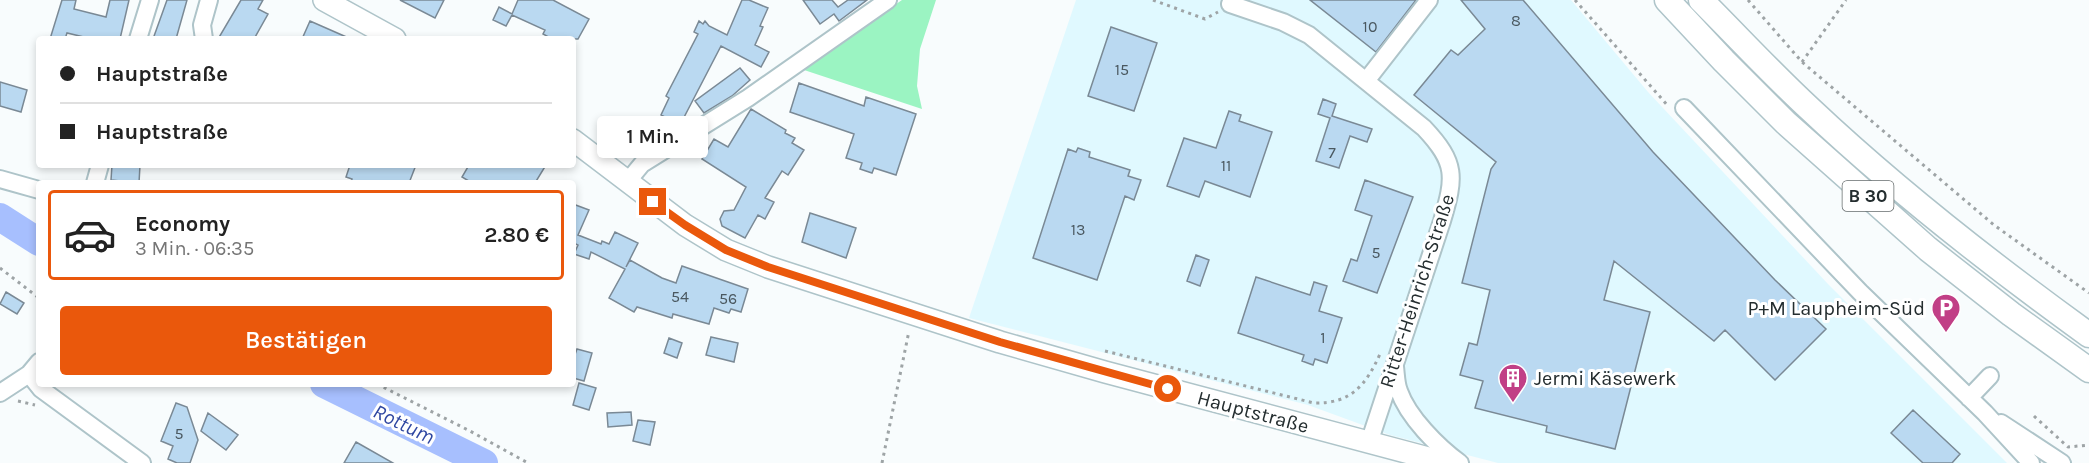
<!DOCTYPE html>
<html lang="de">
<head>
<meta charset="utf-8">
<style>
	:root { --surface:#fff; --page:#f2f2f2; --text:#222; --muted:#767676; --line:#e0e0e0; --accent:#ea580c }
	body { margin:0; font-family:Karla,sans-serif; background:var(--page); color:var(--text); height:100vh; display:flex; flex-direction:column; font-size:22px; white-space:nowrap }
	* { box-sizing:border-box; margin:0 }
	p { font-size:20px; color:var(--muted) }
	.icon { flex:none; width:33px; height:33px; fill:none; stroke:currentColor; stroke-width:2; stroke-linecap:round; stroke-linejoin:round }
	.map { position:relative; flex:1; overflow:hidden }
	.side { position:absolute; left:36px; top:180px; width:540px; height:207px; display:flex; flex-direction:column; background:var(--surface); border-radius:6px; box-shadow:0 3px 9px #0003 }
	.side>* { flex:none }
	.hud { position:absolute; left:36px; top:36px; width:540px; height:132px; border-radius:6px; box-shadow:0 3px 9px #0003; display:grid; align-content:center; height:132px; padding:0 24px; background:var(--surface) }
	.end { position:absolute; width:27px; height:27px; margin:-14px; border:8px solid #ea580c; background:#fff; box-shadow:0 0 0 3px #fff }
	.from { border-radius:50% }
	.bubble { position:absolute; height:42px; border-radius:6px; background:var(--surface); box-shadow:0 3px 9px #0003; font-size:20px; font-weight:600; line-height:42px; text-align:center }
	.hud b { display:flex; align-items:center; gap:21px; height:57px; font-size:22px }
	.hud b+b { border-top:2px solid var(--line) }
	.hud i { width:15px; height:15px; background:var(--text) }
	ul { padding:10px 0 0; list-style:none }
	li { display:flex; align-items:center; gap:18px; height:90px; margin:0 12px 9px; padding:0 12px; border:3px solid transparent; border-radius:6px }
	li div { flex:1 }
	li b { display:block; font-size:22px }
	li em { font-style:normal; font-weight:600 }
	li.on { border-color:var(--accent) }
	li>.icon { width:54px; height:54px; stroke-width:1.5 }
	.primary-button { display:flex; gap:12px; margin-top:auto; padding:12px 24px }
	.primary-button a { flex:1; height:69px; border-radius:6px; background:var(--accent); color:#fff; font-size:24px; font-weight:600; line-height:69px; text-align:center }
	.map>svg:first-child { display:block }
	.built { fill:#e0f9ff }
	.green { fill:#9bf4c2 }
	.lines { fill:none; stroke-linecap:round; stroke-linejoin:round }
	.river { stroke:#a7bffe; stroke-width:28 }
	.building { fill:#bad9f1; stroke:#7a8995; stroke-width:1.5 }
	.minor-casing { stroke:#aec4c9; stroke-width:20 }
	.major-casing { stroke:#aec4c9; stroke-width:24 }
	.highway-casing { stroke:#aec4c9; stroke-width:27 }
	.path { stroke:#9ea4a6; stroke-width:3; stroke-dasharray:3 4.5; stroke-linecap:butt }
	.minor { stroke:#fff; stroke-width:16 }
	.major { stroke:#fff; stroke-width:21 }
	.highway { stroke:#fff; stroke-width:24 }
	.route { stroke:#ea580c; stroke-width:8 }
	.labels { text-anchor:middle; dominant-baseline:central; stroke-width:6; stroke-linejoin:round; paint-order:stroke }
	.number-label { font-size:16px; fill:#4a5860 }
	.shield { fill:#fff; stroke:#666c6d; stroke-width:1.5 }
	.shield-label { font-size:18px; font-weight:bold; fill:#242d2f }
	.street-label { font-size:20px; fill:#242d2f; stroke:#fff }
	.poi-label { font-size:20px; fill:#242d2f; stroke:#fff; text-anchor:end }
	.water-label { font-size:21px; font-style:italic; fill:#2f47a1; stroke:#fff }
</style>
</head>
<body>
<div class="map">
<svg width="2089" height="463" viewBox="0 0 2089 463">
	<rect width="100%" height="100%" fill="#f8fcfd"/>
	<path class="built" d="M1076,0H1571L1648,92L1828,284L2007,463H1498L1390,435L1308,405L969,318Z"/>
	<path class="green" d="M902,0H936L920,49L917,86L922,109L801,69Z"/>
	<g class="lines">
		<path class="river" d="M0,217L39,242
			M324,384L484,463"/>
	</g>
	<path class="building" d="M62,0H76L74,9L106,17L110,0H129L120,39H92L67,33L65,39H50Z
		M167,0H187L176,39H153Z
		M241,0H263L258,9L268,14L254,39H218Z
		M400,0H444L435,18Z
		M518,0H553L589,19L578,39H552L543,34L545,30L512,15L506,26L493,20L499,7L512,14Z
		M742,0H749L768,8L760,26L763,27L755,45L769,52L761,67L721,46L680,125L661,115L669,98L666,96L698,34L694,32L699,21L703,24L705,21L709,26L727,35Z
		M803,0H832L838,7L848,0H867L839,21L834,14L820,24Z
		M1310,0H1416L1376,52Z
		M1461,0H1523L1653,152L1775,280L1826,329L1775,380L1725,330L1714,341L1614,261L1604,300L1650,312L1615,449L1546,432L1547,426L1475,408L1483,381L1460,375L1469,343L1477,345L1490,290L1462,283L1491,169L1496,162L1414,95L1451,50L1458,55L1485,29Z
		M310,21L351,39H302Z
		M1111,27L1157,43L1134,111L1088,96Z
		M740,68L750,80L732,96L704,113L695,101Z
		M0,82L27,90L21,112L0,106Z
		M799,83L864,106L866,97L916,114L896,175L874,168L872,173L860,169L862,163L846,158L854,134L790,112Z
		M1323,99L1336,104L1332,116L1372,129L1367,142L1350,136L1339,168L1316,161L1330,118L1318,114Z
		M751,109L786,130L785,133L795,138L792,143L804,150L788,175L782,171L765,198L774,202L765,219L758,215L745,238L722,226L720,219L724,211L734,210L746,187L702,159L714,139L728,147Z
		M1229,111L1241,115L1239,121L1272,132L1250,197L1205,181L1199,197L1167,186L1184,138L1216,148Z
		M1078,148L1090,152L1089,157L1130,170L1128,176L1141,180L1134,200L1125,196L1097,280L1033,258L1068,149L1076,152Z
		M112,165H140L139,183L111,180Z
		M350,165H416L409,183H351L352,179L346,177Z
		M469,165H546L535,183H472L462,177Z
		M1365,180L1413,197L1377,293L1343,281L1351,259L1357,261L1372,216L1355,210Z
		M573,204L589,210L578,235L601,244L602,241L609,244L615,232L638,243L626,267L630,260L662,278L676,283L682,266L748,289L741,312L731,309L729,313L714,308L709,324L673,314L672,318L637,307L634,312L609,298L625,269L591,252L589,259L574,254L578,245L574,243L573,247Z
		M810,213L856,228L846,258L802,242Z
		M1196,255L1209,260L1200,286L1187,281Z
		M1256,277L1310,295L1314,282L1327,286L1319,311L1342,318L1327,363L1315,359L1313,365L1302,361L1304,355L1238,333Z
		M6,292L24,303L17,314L0,304Z
		M711,337L738,343L734,362L706,355Z
		M669,338L682,343L677,358L664,353Z
		M577,349L592,353L584,381L573,378V360Z
		M579,383L596,388L589,410L573,405Z
		M176,403L187,407L198,440L190,463H177L168,459L173,446L161,441Z
		M1913,410L1960,454L1952,463H1923L1891,433Z
		M631,412L632,425L608,427L607,413Z
		M208,413L238,435L226,450L201,431Z
		M638,420L655,422L650,445L633,441Z
		M356,442L393,463H344Z"/>
	<g class="lines">
		<g class="minor-casing">
			<path id="minor" d="M1230,4L1283,22L1309,35L1424,128C1457,163 1455,177 1442,221L1369,443
				M138,39L150,0
				M204,39L202,25L209,0
				M1366,81L1429,0
				M1684,108L1860,292L1985,413L2031,463
				M0,179L39,190
				M628,181L642,164L748,98L888,0
				M95,183L100,165
				M1395,367C1396,374 1396,384 1399,391C1408,417 1438,447 1460,463
				M29,374L41,389L142,463
				M0,393L29,374L39,362
				M1969,398L1990,376
				M2001,423L2062,463"/>
		</g>
		<g class="major-casing">
			<path id="major" d="M324,0L395,39
				M573,140L685,225L726,250L768,267L1000,342L1105,372L1447,463"/>
		</g>
		<g class="highway-casing">
			<path id="highway" d="M1667,0L1724,61L1786,123L1928,249L2011,314L2089,370
				M1701,0C1737,36 1772,74 1810,109C1897,191 1992,265 2089,335"/>
		</g>
		<path class="path" d="M1153,0L1205,19L1218,12
			M1575,0L1669,107
			M1748,0L1802,62L1994,225L2089,293
			M1802,62L1846,0
			M0,268L39,298
			M1105,351L1314,403C1351,404 1366,385 1380,354
			M377,384L470,431L528,463
			M18,401L35,405
			M2034,416L2068,447L2089,445
			M882,463L909,331"/>
		<use href="#minor" class="minor"/>
		<use href="#major" class="major"/>
		<use href="#highway" class="highway"/>
	</g>
	<g class="lines">
		<path class="route" d="M653,202L685,225L726,250L768,267L1000,342L1168,389"/>
	</g>
	<defs>
		<g id="parking-pin" transform="scale(1.5)"><path d="M0 17L-7.5 6A9.5 9.5 0 1 1 7.5 6Z" fill="#c13f86" stroke="#fff"/><path d="M-3.5-5.5H1a3.5 3.5 0 0 1 0 7H-1V5.5H-3.5ZM-1-3.4V-.6H.8a1.4 1.4 0 0 0 0-2.8Z" fill="#fff"/></g>
		<g id="building-pin" transform="scale(1.5)"><path d="M0 17L-7.5 6A9.5 9.5 0 1 1 7.5 6Z" fill="#c13f86" stroke="#fff"/><path d="M-4-6H4V6H1V3H-1V6H-4ZM-2.5-4.3h1.7v1.8h-1.7ZM.8-4.3h1.7v1.8H.8ZM-2.5-1h1.7V.8h-1.7ZM.8-1h1.7V.8H.8Z" fill="#fff"/></g>
	</defs>
	<g fill-rule="evenodd">
		<use href="#parking-pin" x="1946" y="308"/>
		<use href="#building-pin" x="1513" y="378"/>
	</g>
	<g class="labels">
		<g class="number-label">
			<text x="1516" y="20">8</text>
			<text x="1370" y="26">10</text>
			<text x="1122" y="69">15</text>
			<text x="1332" y="152">7</text>
			<text x="1226" y="165">11</text>
			<text x="1078" y="229">13</text>
			<text x="1376" y="252">5</text>
			<text x="680" y="296">54</text>
			<text x="728" y="298">56</text>
			<text x="1323" y="337">1</text>
			<text x="179" y="433">5</text>
		</g>
		<rect class="shield" x="1842.5" y="181" width="51" height="30" rx="4.5"/>
		<g class="shield-label">
			<text x="1868" y="196">B 30</text>
		</g>
		<g class="street-label">
			<text transform="translate(1417 291) rotate(-72)">Ritter-Heinrich-Straße</text>
			<text transform="translate(1253 412) rotate(15)">Hauptstraße</text>
		</g>
		<g class="poi-label">
			<text x="1925" y="308">P+M Laupheim-Süd</text>
			<text x="1534" y="378" text-anchor="start">Jermi Käsewerk</text>
		</g>
		<g class="water-label">
			<text transform="translate(404 424) rotate(26)">Rottum</text>
		</g>
	</g>
</svg>
<i class="end from" style="left:1168px;top:389px"></i>
<i class="end" style="left:653px;top:202px"></i>
<div class="bubble" style="left:597px;top:116px;width:111px">1 Min.</div>
<div class="hud">
<b><i class="from"></i>Hauptstraße</b>
<b><i></i>Hauptstraße</b>
</div>
<section class="side">
<ul>
<li class="on"><svg class="icon" aria-label="car" viewBox="0 0 24 24"><path d="M5 17H2v-5l4-1 3-4h7l3 4 3 1v5h-3M9 17h6M6 11h13"/><circle cx="7" cy="17" r="2"/><circle cx="17" cy="17" r="2"/></svg><div><b>Economy</b><p>3 Min. · 06:35</p></div><em>2.80 €</em></li>
</ul>
<div class="primary-button"><a>Bestätigen</a></div>
</section>
</div>
</body>
</html>
